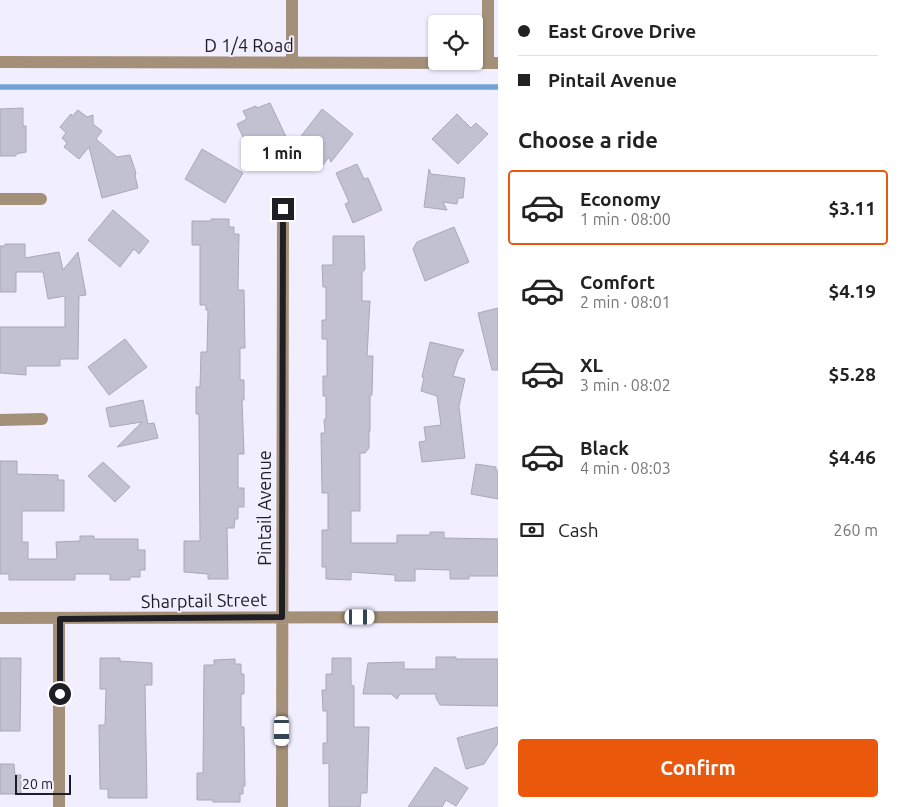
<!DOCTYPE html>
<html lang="en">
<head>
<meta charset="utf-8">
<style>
	:root { --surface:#fff; --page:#f2f2f2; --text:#222; --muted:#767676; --line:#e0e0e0; --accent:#ea580c }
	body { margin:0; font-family:Ubuntu,sans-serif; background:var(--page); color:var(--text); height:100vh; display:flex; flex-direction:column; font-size:19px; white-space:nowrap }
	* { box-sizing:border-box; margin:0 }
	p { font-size:16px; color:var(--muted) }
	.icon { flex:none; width:28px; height:28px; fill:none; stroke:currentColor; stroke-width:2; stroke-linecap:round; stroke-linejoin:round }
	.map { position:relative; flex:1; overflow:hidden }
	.panel { display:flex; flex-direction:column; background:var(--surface); width:400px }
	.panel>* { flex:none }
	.top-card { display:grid; align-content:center; height:110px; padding:0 20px; background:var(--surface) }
	.controls { position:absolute; left:428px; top:15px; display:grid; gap:10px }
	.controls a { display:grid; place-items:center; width:55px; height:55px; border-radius:5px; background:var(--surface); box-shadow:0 1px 4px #0004; font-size:25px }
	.scale { position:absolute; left:15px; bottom:12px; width:56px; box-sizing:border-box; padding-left:5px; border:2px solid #1e1e24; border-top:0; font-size:14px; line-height:18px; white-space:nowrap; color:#1e1e24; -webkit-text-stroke:4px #f0eeff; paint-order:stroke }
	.end { position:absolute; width:22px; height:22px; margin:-11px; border:6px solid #1e1e24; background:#fff; box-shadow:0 0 0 2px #fff }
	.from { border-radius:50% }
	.bubble { position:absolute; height:35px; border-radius:5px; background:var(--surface); box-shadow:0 1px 4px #0004; font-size:16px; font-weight:700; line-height:35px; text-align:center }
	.car { position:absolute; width:15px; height:30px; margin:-15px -8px; border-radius:6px; box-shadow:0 0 4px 1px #0007; background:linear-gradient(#fff 24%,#345 0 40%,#fff 0 76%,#345 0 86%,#fff 0) }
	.top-card b { display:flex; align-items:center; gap:18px; height:48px; font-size:19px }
	.top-card b+b { border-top:1px solid var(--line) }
	.top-card i { width:12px; height:12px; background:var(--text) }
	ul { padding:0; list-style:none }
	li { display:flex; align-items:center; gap:15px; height:75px; margin:0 10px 8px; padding:0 10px; border:2px solid transparent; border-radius:5px }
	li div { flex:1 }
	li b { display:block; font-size:19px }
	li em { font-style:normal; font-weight:700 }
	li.current { border-color:var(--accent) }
	li>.icon { width:45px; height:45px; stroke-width:1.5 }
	h2 { padding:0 20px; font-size:22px; line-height:60px }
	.pay { display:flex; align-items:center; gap:12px; height:55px; padding:0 20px; font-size:19px }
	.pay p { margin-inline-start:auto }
	.button { display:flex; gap:10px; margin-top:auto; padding:10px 20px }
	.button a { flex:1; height:58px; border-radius:5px; background:var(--accent); color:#fff; font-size:20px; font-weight:700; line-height:58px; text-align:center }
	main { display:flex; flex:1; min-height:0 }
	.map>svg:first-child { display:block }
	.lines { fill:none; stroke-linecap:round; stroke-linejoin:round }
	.stream { stroke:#75a2d4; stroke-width:5.5 }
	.building { fill:#c2c1d1; stroke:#aaa8b8 }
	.minor { stroke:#a49079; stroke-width:12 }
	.route { stroke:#1e1e24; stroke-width:6 }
	.labels { text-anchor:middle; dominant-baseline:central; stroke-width:4; stroke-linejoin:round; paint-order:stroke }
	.street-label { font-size:18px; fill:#1e1e24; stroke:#f0eeff }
</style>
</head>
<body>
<main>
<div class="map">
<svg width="498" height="807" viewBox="0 0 498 807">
	<rect width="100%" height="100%" fill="#f0eeff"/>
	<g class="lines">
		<path class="stream" d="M0,87H498"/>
	</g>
	<path class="building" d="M270,103L289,143L253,159L237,124L247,119L243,111L256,106L257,108Z
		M23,108V126H26V152L16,154V156H0V109Z
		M322,109L353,134L331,162L329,157L320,169L292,148Z
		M78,110L87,117L93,115V124L102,131L96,139L117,157L130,155L136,173L135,176L138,188L102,198L89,147L79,159L64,147L67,143L62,138L66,133L60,127L71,114L72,116Z
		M457,114L471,128L476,123L488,134L458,164L432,139Z
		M202,149L243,173L225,203L185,179Z
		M357,164L364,179L368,178L382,210L353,223L345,204L349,202L336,173Z
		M429,169L431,174L465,178L463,198H458L457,204L443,202L447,210L424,207Z
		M113,210L149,241L139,254L134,249L120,267L88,240Z
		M211,219H229V227H234V234H239L238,290H244L245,348H240V380H244V400H242L244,454H238V488H244V507H238V519H235L234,528H227L228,579H208V574L184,572V541H200L199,414H196V387H200L201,352H207L208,310H206V305H200V245H192V221H211Z
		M454,227L469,262L425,281L413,249L417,242Z
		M333,236H364L365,269L362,273V301H370L367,356H373L372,395H370V431H369V448L365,453H360V511H351V543H397V535H430V532H444V538L498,539V576H469V579H450V570L415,569V581H395V575L351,572V580L326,579V567H322V530H328V493H322L321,433H325L324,420L326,418V396H323V376H327V339H322V320H326V287H323L322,265H333Z
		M5,244H25V258L59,252L63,270L78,252L86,295L79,296L78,359H60V366H26V375L0,373V327H65V296L48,299L43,272H16V292H0V246H5Z
		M498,308V370H492L478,313Z
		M125,339L147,367L109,395L88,367Z
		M430,342L464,350L458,360L453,376L465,379L459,406L465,458L422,462L419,442L426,441L424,427L441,425L437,396L421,391L424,378L422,377Z
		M143,400L148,424L154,423L158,438L117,447L142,422L110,427L106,408Z
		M0,461H17V474L58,475V480H64V511H22V542H28V559H57L56,542L80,541V536H94V539H138V550H145V570H140V577H130V580H110V574H75V580H9V574H0Z
		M103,462L130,487L115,502L88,476Z
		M476,464L496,467V470L498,471V499L471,494Z
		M436,657H456V659H498V706L440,705L436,698V694H400L397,699L391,694H363L368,663L404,662V669H436Z
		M0,658H21L20,731H0Z
		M100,658H120V661L152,663V685H145L147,798H108V789H100L99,725H105L106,689H100Z
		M332,658H351V685L354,686V727H369L367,793H361L360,807H329V763L323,764V743H327V711H323L322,690H326V674H332Z
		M235,659V664H241V674H244V694H241V727H244L245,786H243V794H240V802H213V800H197V773H203L204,665H214V660Z
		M498,727V743L484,764L466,769L457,738Z
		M0,764H14L15,775H21V794H0Z
		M435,767L468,788L456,806L446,800L442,807H408Z"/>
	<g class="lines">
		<path class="minor" d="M292,0V63
			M488,0V63
			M0,62L498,63
			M0,199H41
			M0,420L42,419
			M0,618L498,617
			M59,619V807
			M282,807L283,209"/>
	</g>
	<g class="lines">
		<path class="route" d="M60,694V619L282,617L283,209"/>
	</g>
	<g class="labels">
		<g class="street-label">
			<text x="249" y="45">D 1/4 Road</text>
			<text transform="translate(264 508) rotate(-90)">Pintail Avenue</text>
			<text transform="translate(204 600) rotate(-1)">Sharptail Street</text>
		</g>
	</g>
</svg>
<div class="controls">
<a><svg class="icon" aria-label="locate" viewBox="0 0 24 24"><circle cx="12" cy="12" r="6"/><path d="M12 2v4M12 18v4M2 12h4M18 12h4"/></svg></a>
</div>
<div class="scale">20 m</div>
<i class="end from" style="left:60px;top:694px"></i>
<i class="end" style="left:283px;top:209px"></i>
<div class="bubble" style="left:241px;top:136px;width:82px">1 min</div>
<i class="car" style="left:360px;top:617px;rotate:90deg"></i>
<i class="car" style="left:282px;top:731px;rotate:180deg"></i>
</div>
<section class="panel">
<div class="top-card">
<b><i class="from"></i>East Grove Drive</b>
<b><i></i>Pintail Avenue</b>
</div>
<h2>Choose a ride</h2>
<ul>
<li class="current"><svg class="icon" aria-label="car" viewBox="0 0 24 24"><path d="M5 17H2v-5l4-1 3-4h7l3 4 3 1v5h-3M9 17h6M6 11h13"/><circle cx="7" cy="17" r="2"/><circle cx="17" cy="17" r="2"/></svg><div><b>Economy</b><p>1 min · 08:00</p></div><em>$3.11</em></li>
<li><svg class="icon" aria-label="car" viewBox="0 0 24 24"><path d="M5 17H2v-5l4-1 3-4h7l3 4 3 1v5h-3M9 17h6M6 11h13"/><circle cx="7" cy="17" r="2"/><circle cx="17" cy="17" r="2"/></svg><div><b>Comfort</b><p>2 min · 08:01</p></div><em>$4.19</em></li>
<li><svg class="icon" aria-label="car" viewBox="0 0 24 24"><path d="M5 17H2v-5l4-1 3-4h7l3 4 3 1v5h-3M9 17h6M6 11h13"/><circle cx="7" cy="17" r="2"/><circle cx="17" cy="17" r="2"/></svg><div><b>XL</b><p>3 min · 08:02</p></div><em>$5.28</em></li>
<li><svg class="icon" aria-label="car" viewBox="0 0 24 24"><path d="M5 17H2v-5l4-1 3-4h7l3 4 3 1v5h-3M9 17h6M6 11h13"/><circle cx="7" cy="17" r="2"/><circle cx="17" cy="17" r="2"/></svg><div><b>Black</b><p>4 min · 08:03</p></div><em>$4.46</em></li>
</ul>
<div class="pay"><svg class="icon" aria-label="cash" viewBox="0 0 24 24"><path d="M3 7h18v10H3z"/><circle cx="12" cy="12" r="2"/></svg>Cash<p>260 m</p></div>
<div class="button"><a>Confirm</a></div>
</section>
</main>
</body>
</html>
